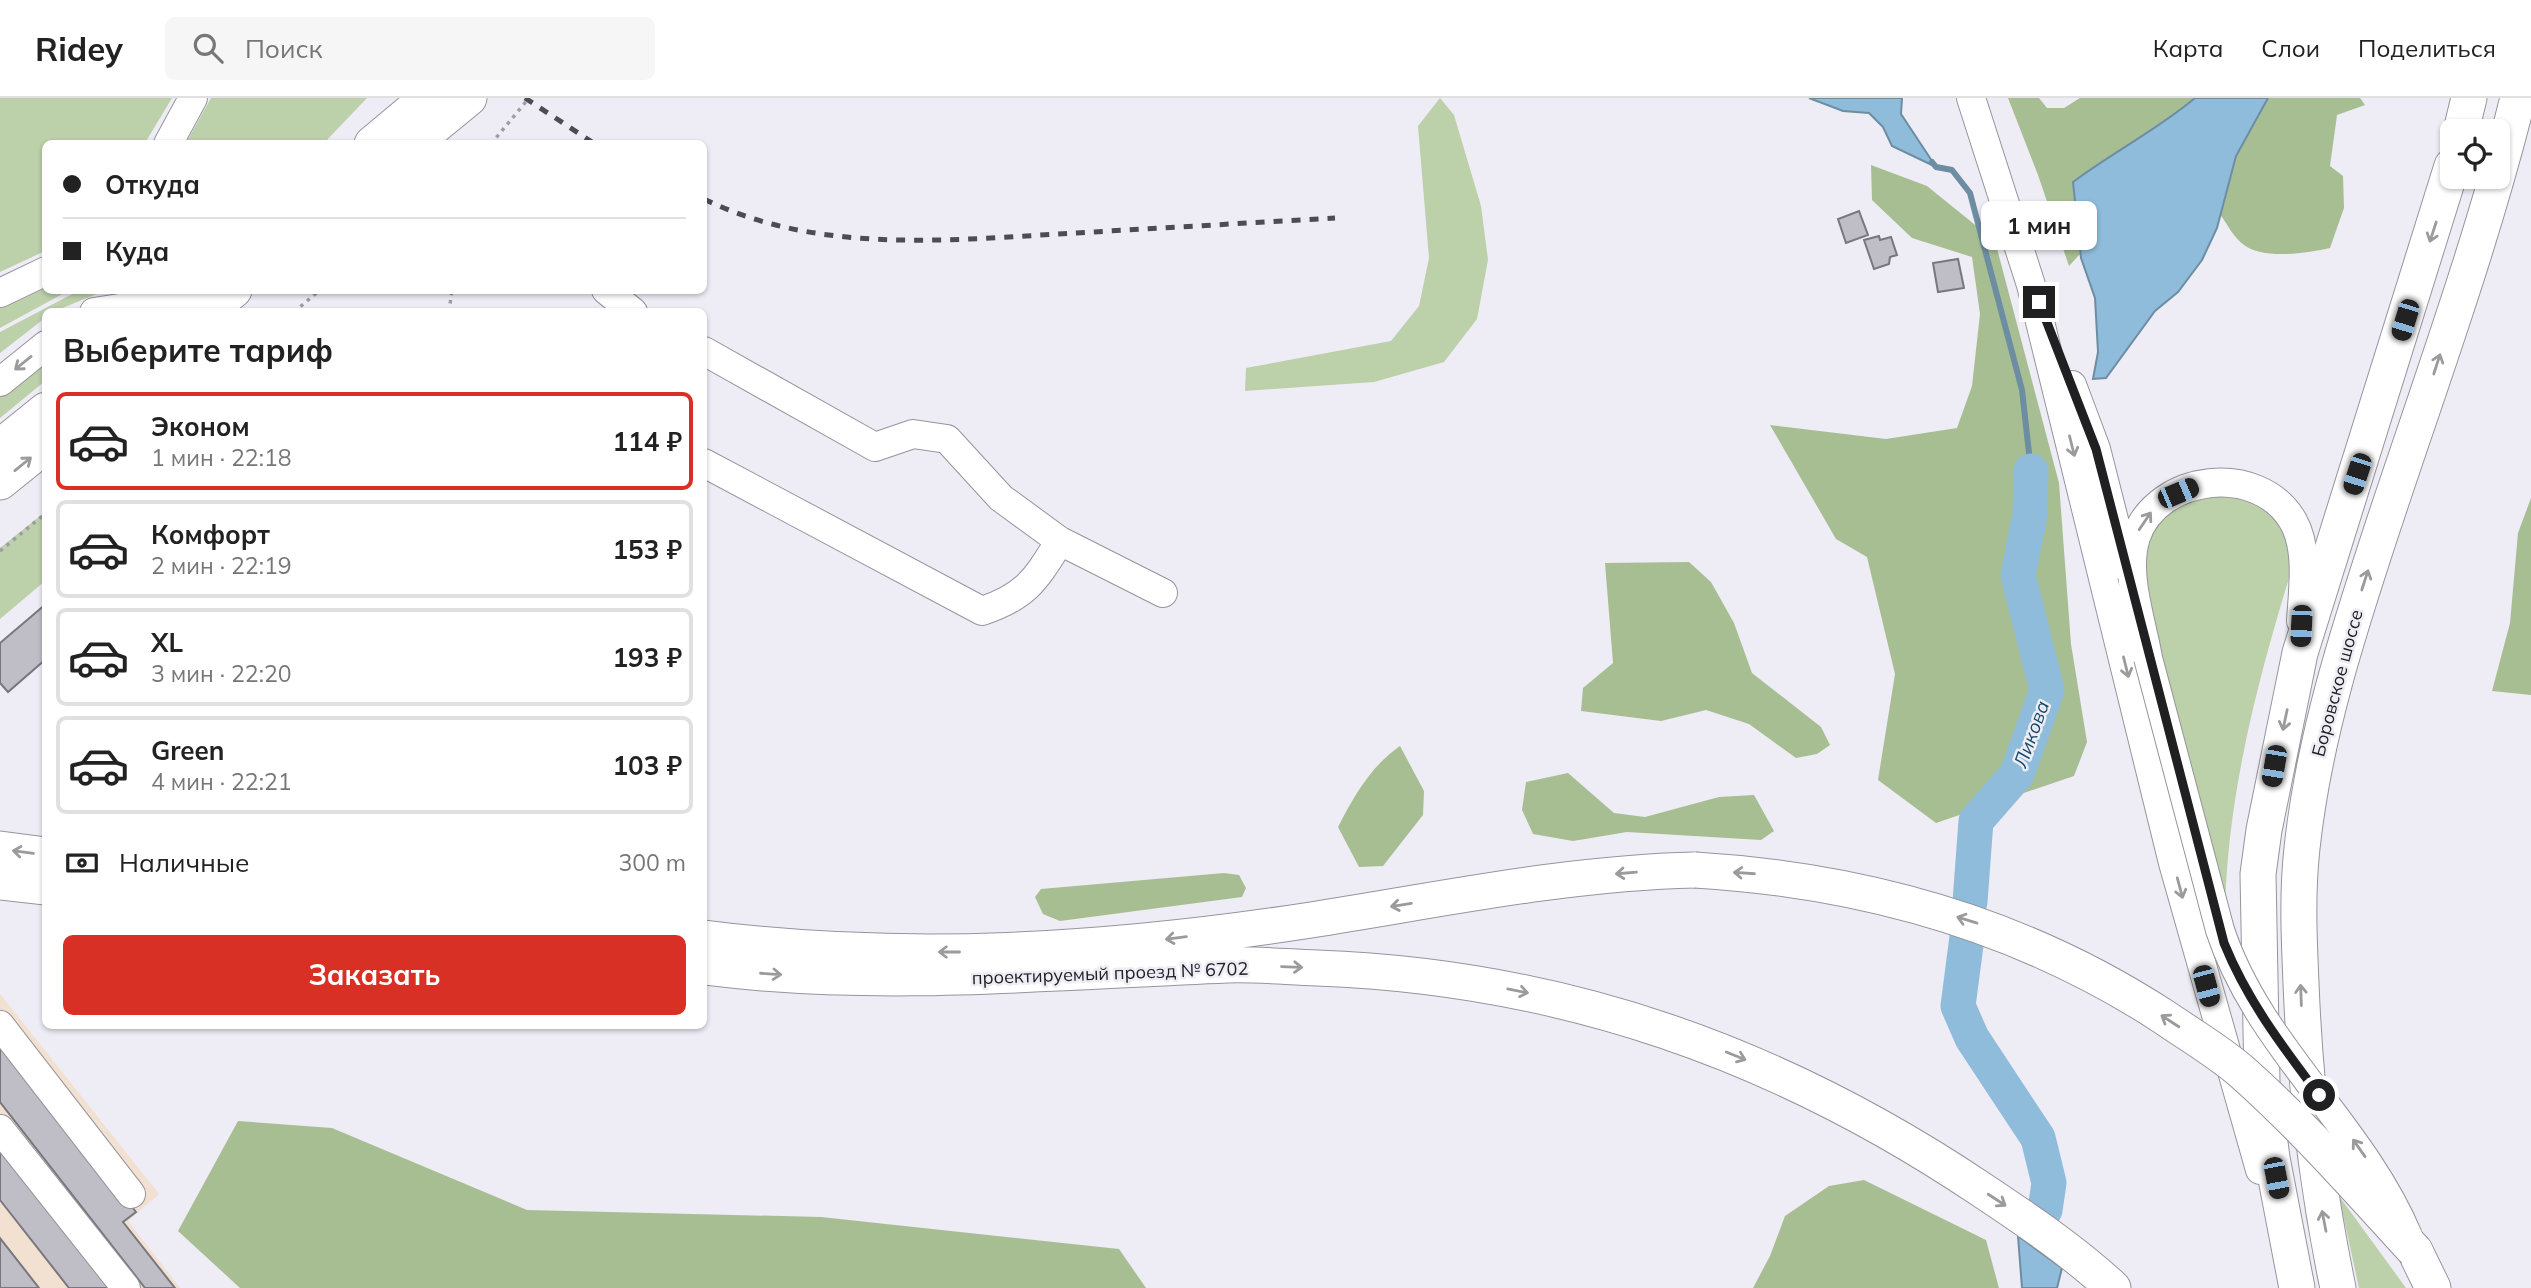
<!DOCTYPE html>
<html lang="ru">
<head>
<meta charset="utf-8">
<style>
	:root { --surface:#fff; --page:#f6f6f6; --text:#222; --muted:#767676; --line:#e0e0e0; --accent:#d93025 }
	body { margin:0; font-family:Mulish,sans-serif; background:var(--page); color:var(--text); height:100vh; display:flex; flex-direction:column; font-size:26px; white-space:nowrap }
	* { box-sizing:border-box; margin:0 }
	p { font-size:23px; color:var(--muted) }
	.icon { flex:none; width:38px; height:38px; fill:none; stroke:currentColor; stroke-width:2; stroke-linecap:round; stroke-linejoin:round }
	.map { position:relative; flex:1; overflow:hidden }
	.side { position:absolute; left:42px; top:210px; width:665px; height:721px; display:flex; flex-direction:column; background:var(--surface); border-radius:10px; box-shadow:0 2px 5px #0004 }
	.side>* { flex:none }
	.hud { position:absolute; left:42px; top:42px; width:665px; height:154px; border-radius:10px; box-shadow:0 2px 5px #0004; display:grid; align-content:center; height:154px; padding:0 21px; background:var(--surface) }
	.fabs { position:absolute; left:2440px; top:21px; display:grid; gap:14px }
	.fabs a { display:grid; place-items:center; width:70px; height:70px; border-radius:10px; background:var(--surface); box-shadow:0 2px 5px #0004; font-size:35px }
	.end { position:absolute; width:32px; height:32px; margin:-16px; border:9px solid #202023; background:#fff; box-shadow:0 0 0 4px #fff }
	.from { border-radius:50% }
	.bubble { position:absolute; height:49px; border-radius:10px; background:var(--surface); box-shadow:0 2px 5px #0004; font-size:23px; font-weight:700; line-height:49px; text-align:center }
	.car { position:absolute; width:21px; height:42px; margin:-21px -10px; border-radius:9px; box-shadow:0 0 5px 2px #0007; background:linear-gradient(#222 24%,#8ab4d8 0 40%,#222 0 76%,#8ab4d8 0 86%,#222 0) }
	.hud b { display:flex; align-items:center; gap:24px; height:66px; font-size:26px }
	.hud b+b { border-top:2px solid var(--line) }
	.hud i { width:18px; height:18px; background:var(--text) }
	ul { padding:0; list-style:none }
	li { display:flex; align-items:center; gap:21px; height:98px; margin:0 14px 10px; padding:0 7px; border:4px solid var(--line); border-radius:10px }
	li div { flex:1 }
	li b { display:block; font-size:26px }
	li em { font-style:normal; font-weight:700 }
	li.on { border-color:var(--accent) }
	li>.icon { width:63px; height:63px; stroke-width:1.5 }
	h2 { padding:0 21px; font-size:32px; line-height:84px }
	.pay { display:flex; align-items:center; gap:18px; height:77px; padding:0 21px; font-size:26px }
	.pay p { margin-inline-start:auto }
	.cta { display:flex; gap:14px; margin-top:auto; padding:14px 21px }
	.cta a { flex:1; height:80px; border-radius:10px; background:var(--accent); color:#fff; font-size:28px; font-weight:700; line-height:80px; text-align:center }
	header { display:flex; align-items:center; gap:42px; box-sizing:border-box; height:98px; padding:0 35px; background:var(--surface); border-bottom:2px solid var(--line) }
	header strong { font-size:33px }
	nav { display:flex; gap:38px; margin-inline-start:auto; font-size:24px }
	.search { width:490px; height:63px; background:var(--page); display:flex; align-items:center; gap:18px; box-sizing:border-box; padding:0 24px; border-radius:10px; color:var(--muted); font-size:26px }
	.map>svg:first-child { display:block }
	.industrial { fill:#f2e0d0 }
	.green { fill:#bcd0aa }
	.forest { fill:#a7be92 }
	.water { fill:#8ebcda; stroke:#6d8da3; stroke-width:2 }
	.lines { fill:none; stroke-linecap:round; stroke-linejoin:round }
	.stream { stroke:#6d8da3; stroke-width:6 }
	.river { stroke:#8ebcda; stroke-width:35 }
	.building { fill:#bfbdc5; stroke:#78777e; stroke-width:2 }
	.minor-casing { stroke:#96949c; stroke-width:30 }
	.major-casing { stroke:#96949c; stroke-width:37 }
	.path { stroke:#9e9da3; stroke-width:3.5; stroke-dasharray:3.5 5; stroke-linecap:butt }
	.minor { stroke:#fff; stroke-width:28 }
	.major { stroke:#fff; stroke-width:35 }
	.rail { stroke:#4d4d51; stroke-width:5; stroke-dasharray:9 9; stroke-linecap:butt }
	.minor-bridge-casing { stroke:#96949c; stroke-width:30; stroke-linecap:butt }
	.major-bridge-casing { stroke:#96949c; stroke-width:37; stroke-linecap:butt }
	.minor-bridge { stroke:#fff; stroke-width:28 }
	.major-bridge { stroke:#fff; stroke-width:35 }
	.oneway { stroke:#9b9b9c }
	.route { stroke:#202023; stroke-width:9 }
	.labels { text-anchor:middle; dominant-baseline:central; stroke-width:5; stroke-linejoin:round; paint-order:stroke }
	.street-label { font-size:18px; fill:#202023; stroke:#eeecf5 }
	.water-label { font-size:19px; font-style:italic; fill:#134a69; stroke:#eeecf5 }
</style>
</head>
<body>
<header>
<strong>Ridey</strong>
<div class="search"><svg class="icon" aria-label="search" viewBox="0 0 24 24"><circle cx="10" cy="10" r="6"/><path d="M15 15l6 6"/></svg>Поиск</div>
<nav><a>Карта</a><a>Слои</a><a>Поделиться</a></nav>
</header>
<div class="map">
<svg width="2531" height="1190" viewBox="0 0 2531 1190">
	<rect width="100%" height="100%" fill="#eeecf5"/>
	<path class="industrial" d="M0,896L159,1096L128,1123L180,1190H0Z"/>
	<path class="green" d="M0,0H172L145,45L46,46L45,153L0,174Z
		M211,0H367L324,45H186Z
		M1440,0L1454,17L1481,108L1488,162L1477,221L1444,264L1374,284L1245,293L1246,270L1391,243L1419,208L1429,160L1418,28Z
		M45,186L46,192L68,193L0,230V209Z
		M80,192L104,193L55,213L46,214L45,220L0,255V234Z
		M45,261V283L0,320V298Z
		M2229,395C2286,419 2283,421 2294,479L2289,480C2256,589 2228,697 2225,811L2145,505C2144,428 2151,411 2229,395Z
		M45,414V483L0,521V450Z
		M2339,1098L2406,1190H2359Z"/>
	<path class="forest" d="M2008,0H2039L2047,10H2064L2080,0H2195C2157,32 2113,54 2073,83L2080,156L2069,168L2038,77Z
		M2268,0H2360L2365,7L2337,17L2330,68L2343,78L2344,110L2330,150C2308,155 2263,162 2244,147C2234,140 2227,126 2220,116L2236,58Z
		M1871,67L1927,88L1995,143L2059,385L2071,546L2087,644L2074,678L1936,725L1878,682L1895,576L1867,459L1836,441L1770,327L1886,341L1957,330L1972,288L1980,216L1972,159L1912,140L1872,102Z
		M2531,400V597L2492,593L2510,525L2518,435Z
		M1689,464L1711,484L1734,525L1752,575L1821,629L1830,647L1817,656L1796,660L1749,626L1706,612L1661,623L1581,613L1583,590L1613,565L1605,465Z
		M1400,648L1424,693L1423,717L1383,768L1359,769L1338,729C1354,698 1371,668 1400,648Z
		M1568,675L1614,715L1645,719L1719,699L1754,697L1774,733L1761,742L1627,734L1573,743L1533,736L1522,712L1526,684Z
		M1224,775L1239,777L1246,790L1242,799L1060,823L1043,816L1035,799L1041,791Z
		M238,1023L332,1030L527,1112L821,1119L1119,1151L1146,1190H240L178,1133Z
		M1864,1082L1986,1142L1999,1190H1753L1770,1158L1785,1118L1829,1088Z"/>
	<path class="water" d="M1809,0H1902L1901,16L1936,69L1892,48L1883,29L1869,15L1843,13Z
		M2195,0H2268L2236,58L2217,130L2202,162L2178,194L2155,213L2106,280L2093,281L2098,254L2095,200L2081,160L2073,84C2113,54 2157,32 2195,0Z
		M2018,1138L2062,1170L2057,1190H2022Z"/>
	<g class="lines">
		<path class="stream" d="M1932,64L1936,69L1952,72L1970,95L2022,292L2031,373"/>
		<path class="river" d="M1970,804L1976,723L2017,676L2047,592L2018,477L2030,417L2031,373
			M1967,839L1958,908L1972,940L2038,1040L2049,1085L2045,1112"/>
	</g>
	<path class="building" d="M1859,113L1868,137L1846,145L1838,121Z
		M1879,138L1880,142L1891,139L1897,157L1890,159L1889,166L1874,171L1864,142Z
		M1958,161L1964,190L1938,194L1933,165Z
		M46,506V561L8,594L0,585V545Z
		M0,941L136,1114L123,1124L175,1190H145L0,1004Z
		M0,1037L120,1190H69L0,1102Z
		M0,1140L39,1190H0Z"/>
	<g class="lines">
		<g class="minor-casing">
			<path id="minor" d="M1971,0L2031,187L2173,765L2260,1072
				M168,46L193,0
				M606,192L633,214
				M0,195L46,173
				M94,214L183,200
				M704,253L875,349L913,336L947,341L1001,400L1060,443L1163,495
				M0,284L46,247
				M2072,287L2096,351L2126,469
				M704,365L982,513C1027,498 1036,481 1060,443
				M2148,560C2142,524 2124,475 2136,439C2157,376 2259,364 2293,423C2309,451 2303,491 2301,523
				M0,927L131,1096
				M0,1031L126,1190"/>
		</g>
		<g class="major-casing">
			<path id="major" d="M2461,33L2469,0
				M372,46L427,0
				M413,46L469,0
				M166,214L192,192
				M208,214L234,192
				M0,349L46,312
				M0,384L46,347
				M0,751L46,757
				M0,784L46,789
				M704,840C905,866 1110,853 1311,822C1439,802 1565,775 1695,772
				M704,869C878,891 1052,874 1227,867C1256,866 1287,869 1317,870C1563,879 1778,955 1982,1092C2027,1122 2073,1153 2113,1190
				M2415,1153L2433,1190
				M2297,1190L2272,1060L2262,984L2258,776L2264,732L2300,555L2452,68
				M2338,1190C2317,1089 2305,989 2301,885C2299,840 2297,795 2302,750C2314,639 2348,534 2383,428C2430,286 2482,145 2518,0"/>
		</g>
		<path class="path" d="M491,46L529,0
			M294,214L320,192
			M449,214L452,192
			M0,453L46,415"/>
		<use href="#minor" class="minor"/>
		<use href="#major" class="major"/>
		<path class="rail" d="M525,0L595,46
			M704,101C818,157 951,142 1075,135C1161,130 1248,125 1335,120"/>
		<g class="minor-bridge-casing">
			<path id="minor-bridge" d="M2148,560L2220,832C2258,948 2361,1026 2408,1138"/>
		</g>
		<g class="major-bridge-casing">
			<path id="major-bridge" d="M1695,772C1862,782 2023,827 2164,919C2190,937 2218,953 2242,974C2304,1029 2359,1092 2415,1153"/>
		</g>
		<use href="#minor-bridge" class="minor-bridge"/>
		<use href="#major-bridge" class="major-bridge"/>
	</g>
	<defs><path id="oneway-shaft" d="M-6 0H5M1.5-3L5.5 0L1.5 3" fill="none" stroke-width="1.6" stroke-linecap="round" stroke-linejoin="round" transform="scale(1.75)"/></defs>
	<g class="oneway">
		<use href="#oneway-shaft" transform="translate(2433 134) rotate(108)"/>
		<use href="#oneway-shaft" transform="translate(23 265) rotate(141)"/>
		<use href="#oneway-shaft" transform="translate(2437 266) rotate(-72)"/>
		<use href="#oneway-shaft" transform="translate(2072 348) rotate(76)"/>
		<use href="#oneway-shaft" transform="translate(23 366) rotate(-39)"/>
		<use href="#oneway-shaft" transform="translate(2145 423) rotate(-56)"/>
		<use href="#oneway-shaft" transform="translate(2365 482) rotate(-72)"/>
		<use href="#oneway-shaft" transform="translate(2126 569) rotate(76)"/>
		<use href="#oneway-shaft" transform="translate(2285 622) rotate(102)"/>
		<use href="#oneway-shaft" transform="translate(23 754) rotate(-173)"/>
		<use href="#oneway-shaft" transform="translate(1626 775) rotate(175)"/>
		<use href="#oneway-shaft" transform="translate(1744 775) rotate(-176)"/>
		<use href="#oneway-shaft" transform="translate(2180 790) rotate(75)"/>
		<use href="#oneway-shaft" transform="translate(1401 807) rotate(171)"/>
		<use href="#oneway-shaft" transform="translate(1967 822) rotate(-163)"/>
		<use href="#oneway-shaft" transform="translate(1176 840) rotate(173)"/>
		<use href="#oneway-shaft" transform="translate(949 854) rotate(180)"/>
		<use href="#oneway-shaft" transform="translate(1292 869) rotate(2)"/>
		<use href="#oneway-shaft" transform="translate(771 876) rotate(4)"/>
		<use href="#oneway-shaft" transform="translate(1518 893) rotate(11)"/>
		<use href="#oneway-shaft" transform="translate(2301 897) rotate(-92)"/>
		<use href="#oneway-shaft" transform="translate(2170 923) rotate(-147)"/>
		<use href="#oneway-shaft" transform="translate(1736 958) rotate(22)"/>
		<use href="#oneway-shaft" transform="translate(2359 1050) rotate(-125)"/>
		<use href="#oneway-shaft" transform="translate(1997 1102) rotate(33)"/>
		<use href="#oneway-shaft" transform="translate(2324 1123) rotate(-101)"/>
	</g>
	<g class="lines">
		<path class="route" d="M2039,204L2096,351L2224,845C2247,902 2282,948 2319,997"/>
	</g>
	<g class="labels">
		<g class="street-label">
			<text transform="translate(2337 585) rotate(-75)">Боровское шоссе</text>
			<text transform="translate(1110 875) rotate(-2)">проектируемый проезд № 6702</text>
		</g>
		<g class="water-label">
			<text transform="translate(2031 636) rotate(-70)">Ликова</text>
		</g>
	</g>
</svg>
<div class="fabs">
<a><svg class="icon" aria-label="locate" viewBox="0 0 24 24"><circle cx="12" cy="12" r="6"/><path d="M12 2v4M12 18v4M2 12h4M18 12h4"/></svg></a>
</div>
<i class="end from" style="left:2319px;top:997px"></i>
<i class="end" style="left:2039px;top:204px"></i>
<div class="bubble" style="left:1981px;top:103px;width:116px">1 мин</div>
<i class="car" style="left:2405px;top:222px;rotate:197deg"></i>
<i class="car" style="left:2357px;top:376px;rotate:198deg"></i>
<i class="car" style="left:2178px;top:395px;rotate:67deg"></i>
<i class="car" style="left:2301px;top:528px;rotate:183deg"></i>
<i class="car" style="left:2274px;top:668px;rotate:190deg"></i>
<i class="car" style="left:2206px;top:888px;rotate:165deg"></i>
<i class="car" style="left:2276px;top:1080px;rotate:169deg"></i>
<div class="hud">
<b><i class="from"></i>Откуда</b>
<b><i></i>Куда</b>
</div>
<section class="side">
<h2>Выберите тариф</h2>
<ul>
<li class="on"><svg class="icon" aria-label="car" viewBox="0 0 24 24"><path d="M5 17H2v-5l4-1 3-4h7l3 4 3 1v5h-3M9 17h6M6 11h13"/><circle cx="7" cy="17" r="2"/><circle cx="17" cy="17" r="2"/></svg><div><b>Эконом</b><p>1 мин · 22:18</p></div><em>114 ₽</em></li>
<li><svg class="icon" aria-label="car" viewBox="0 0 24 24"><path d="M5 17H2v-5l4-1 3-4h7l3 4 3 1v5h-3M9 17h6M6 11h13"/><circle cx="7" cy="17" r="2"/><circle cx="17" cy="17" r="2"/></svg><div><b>Комфорт</b><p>2 мин · 22:19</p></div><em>153 ₽</em></li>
<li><svg class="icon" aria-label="car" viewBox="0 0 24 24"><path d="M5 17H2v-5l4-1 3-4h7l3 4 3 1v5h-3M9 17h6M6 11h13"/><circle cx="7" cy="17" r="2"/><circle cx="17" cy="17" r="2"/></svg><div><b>XL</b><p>3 мин · 22:20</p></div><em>193 ₽</em></li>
<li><svg class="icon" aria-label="car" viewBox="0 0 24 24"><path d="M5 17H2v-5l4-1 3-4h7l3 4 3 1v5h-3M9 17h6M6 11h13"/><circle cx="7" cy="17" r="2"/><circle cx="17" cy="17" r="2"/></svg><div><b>Green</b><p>4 мин · 22:21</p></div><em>103 ₽</em></li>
</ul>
<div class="pay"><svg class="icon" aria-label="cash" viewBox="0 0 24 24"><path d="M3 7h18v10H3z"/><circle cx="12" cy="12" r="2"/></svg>Наличные<p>300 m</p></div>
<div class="cta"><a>Заказать</a></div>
</section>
</div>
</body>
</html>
